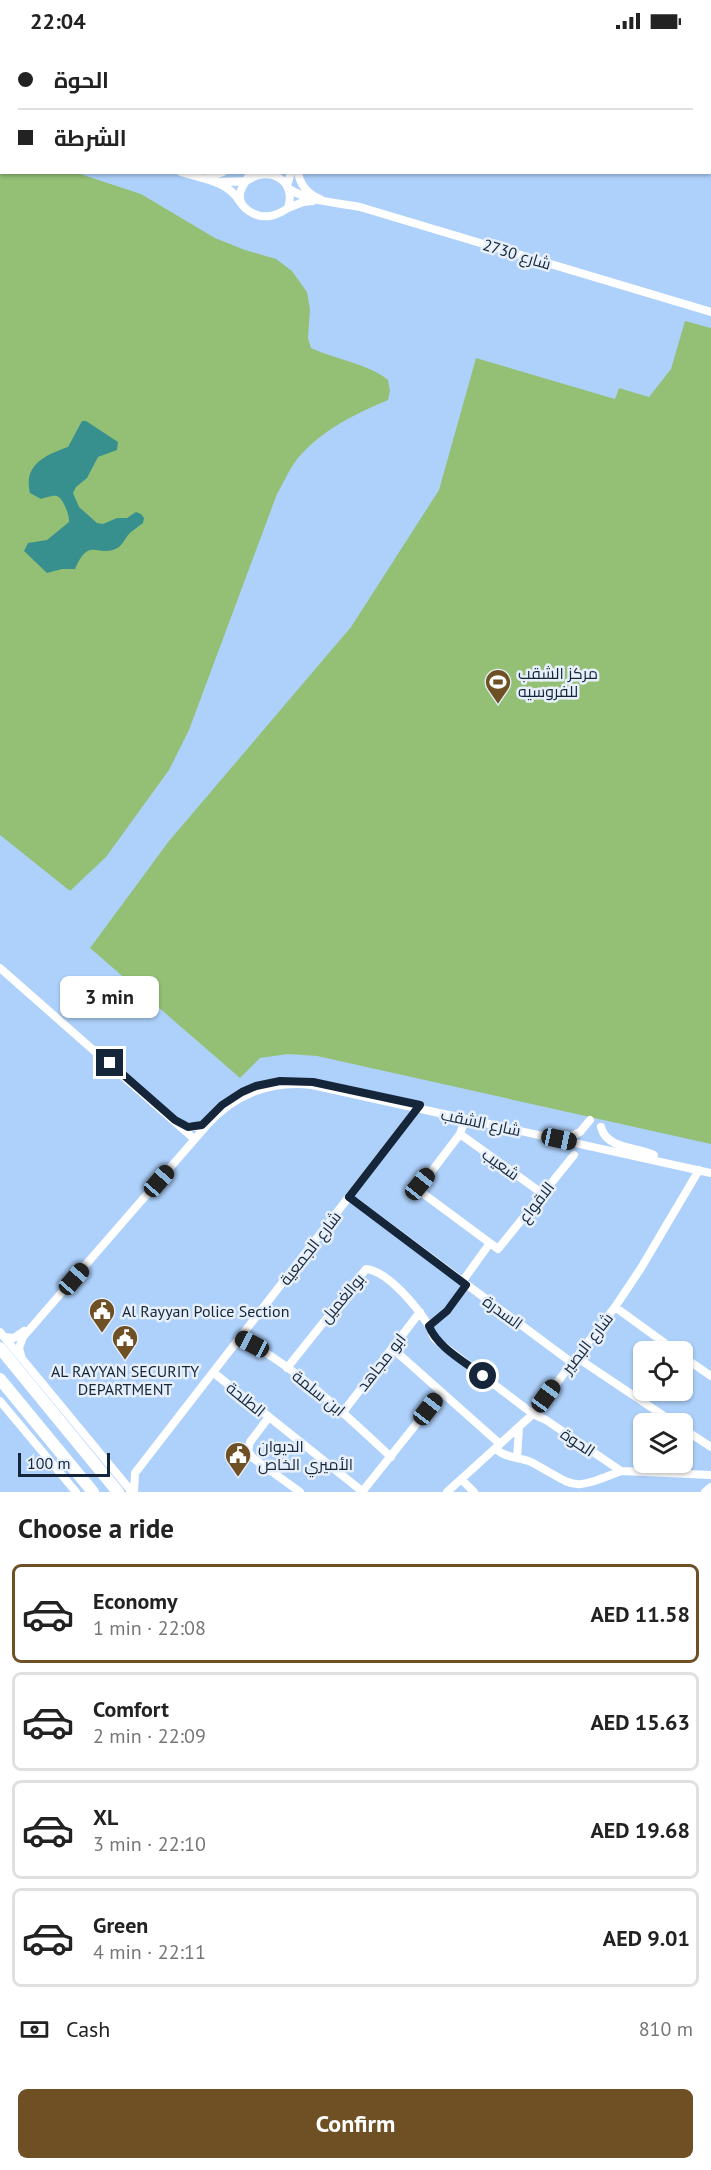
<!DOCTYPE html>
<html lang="en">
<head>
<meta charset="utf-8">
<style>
	:root { --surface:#fff; --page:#f6f6f6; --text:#222; --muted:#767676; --line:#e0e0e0; --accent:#6f5025 }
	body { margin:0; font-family:"PT Sans",Cairo,sans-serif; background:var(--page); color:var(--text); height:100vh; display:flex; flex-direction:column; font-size:22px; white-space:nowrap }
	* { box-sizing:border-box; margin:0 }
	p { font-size:20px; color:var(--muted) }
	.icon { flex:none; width:33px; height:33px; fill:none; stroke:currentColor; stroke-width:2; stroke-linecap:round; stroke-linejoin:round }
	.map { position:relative; height:1450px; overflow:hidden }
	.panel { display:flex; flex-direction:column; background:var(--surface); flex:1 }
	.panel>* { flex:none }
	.banner { position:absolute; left:0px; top:0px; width:711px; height:132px; box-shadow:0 2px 4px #0004; display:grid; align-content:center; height:132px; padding:0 18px; background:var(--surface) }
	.tools { position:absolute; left:633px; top:1299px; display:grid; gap:12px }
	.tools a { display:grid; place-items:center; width:60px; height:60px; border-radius:9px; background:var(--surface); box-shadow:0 2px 4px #0004; font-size:30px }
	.scale { position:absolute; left:18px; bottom:15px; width:92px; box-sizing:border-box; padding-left:6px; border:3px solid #15263a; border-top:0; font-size:16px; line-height:21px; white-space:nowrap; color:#15263a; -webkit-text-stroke:4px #e6effa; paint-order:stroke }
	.end { position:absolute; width:27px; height:27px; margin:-14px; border:8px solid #15263a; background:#fff; box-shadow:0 0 0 3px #fff }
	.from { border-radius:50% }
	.bubble { position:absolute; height:42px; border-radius:9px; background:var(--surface); box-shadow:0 2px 4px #0004; font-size:20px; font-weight:700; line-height:42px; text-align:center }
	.car { position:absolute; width:18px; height:36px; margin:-18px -9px; border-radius:8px; box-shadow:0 0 4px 2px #0007; background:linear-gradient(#222 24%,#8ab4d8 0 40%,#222 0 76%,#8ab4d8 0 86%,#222 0) }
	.banner b { display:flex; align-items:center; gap:21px; height:57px; font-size:22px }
	.banner b+b { border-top:2px solid var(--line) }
	.banner i { width:15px; height:15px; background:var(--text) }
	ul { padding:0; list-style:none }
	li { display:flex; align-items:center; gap:18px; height:99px; margin:0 12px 9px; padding:0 6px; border:3px solid var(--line); border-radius:9px }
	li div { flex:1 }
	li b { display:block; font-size:22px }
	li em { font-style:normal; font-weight:700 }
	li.current { border-color:var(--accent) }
	li>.icon { width:54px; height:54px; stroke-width:1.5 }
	h2 { padding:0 18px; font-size:27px; line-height:72px }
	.pay { display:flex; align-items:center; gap:15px; height:66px; padding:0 18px; font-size:22px }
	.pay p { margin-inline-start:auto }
	.button { display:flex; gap:12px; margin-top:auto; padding:12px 18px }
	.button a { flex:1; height:69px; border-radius:9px; background:var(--accent); color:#fff; font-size:24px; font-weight:700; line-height:69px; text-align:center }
	.status { display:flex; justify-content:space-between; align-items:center; height:42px; padding:0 30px; background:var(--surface); direction:ltr }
	.status svg { height:16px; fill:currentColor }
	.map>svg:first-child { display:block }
	.green { fill:#94c075 }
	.water { fill:#37908e }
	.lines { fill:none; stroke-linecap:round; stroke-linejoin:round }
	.minor { stroke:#fff; stroke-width:8 }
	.highway { stroke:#fff; stroke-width:12 }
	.tram { stroke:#4f6783; stroke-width:1.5 }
	.route { stroke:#15263a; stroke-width:8 }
	.labels { text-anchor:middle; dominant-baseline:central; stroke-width:5; stroke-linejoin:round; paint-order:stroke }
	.street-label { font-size:16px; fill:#15263a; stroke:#e6effa }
	.poi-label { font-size:16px; fill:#15263a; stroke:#e6effa; text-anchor:start }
</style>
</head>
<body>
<div class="status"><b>22:04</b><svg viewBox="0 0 49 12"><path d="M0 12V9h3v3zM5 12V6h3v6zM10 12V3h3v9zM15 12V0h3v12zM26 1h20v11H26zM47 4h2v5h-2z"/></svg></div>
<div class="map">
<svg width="711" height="1450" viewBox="0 0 711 1450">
	<rect width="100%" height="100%" fill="#aed1fb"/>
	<path class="green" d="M0,104L2,130L77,131L141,152L215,196L245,208L276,217L292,229L307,250L310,267L308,296L311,306C335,317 369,322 388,338L390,349L388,358C355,372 322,388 298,416C290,426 284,440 277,452L189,688L169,728L106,815L70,849L0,793Z
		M685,279L711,286V1102L317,1014L288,1012L260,1016L240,1036L90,906L169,799L351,585L439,448L476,316L615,357L619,346L649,355L671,327Z"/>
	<path class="water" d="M82,379H86L118,400L117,408L98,415L87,436L76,445L73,451L79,465L97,481L103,482L117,476H127L136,470L141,472L144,476L143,481C139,484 135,487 131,490C126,494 124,501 119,505C98,518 90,492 75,527H62L47,531L24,509L28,501L47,498L69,480C70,474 63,456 57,454C53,453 45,456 41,457L30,451C23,423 45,413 68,405Z"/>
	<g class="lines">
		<path class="minor" d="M578,0L583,2
			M278,2L279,0
			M333,2L334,0
			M710,38H711
			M0,78L2,79
			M181,130C203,137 228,139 240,160
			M298,130C300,143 308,152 320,157
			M206,136L223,130
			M248,138C270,123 297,139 288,166C282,170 277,173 270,174C257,176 238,167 240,152C241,144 248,138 250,130
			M218,140L246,139
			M287,144L291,130
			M289,147C310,160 335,160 360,165L711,270
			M288,166L303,160L313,159
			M0,926L192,1095
			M465,1077L460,1092L419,1146L421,1150L498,1207L574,1113
			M185,1084L195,1085L202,1083
			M601,1085C606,1107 637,1105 654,1113
			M460,1092L543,1152
			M569,1095L580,1090L590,1078
			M349,1155L571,1320
			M462,1240L490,1201
			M466,1243L447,1269L429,1284L434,1296L441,1302L533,1372L546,1378L621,1429L711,1433
			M615,1265L677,1310
			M0,1290L132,1450
			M4,1295L14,1296L24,1289
			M241,1296C297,1326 345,1372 391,1415
			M392,1306L500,1402
			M682,1314L711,1334
			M576,1315L676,1382
			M22,1317L19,1306L23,1295L208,1082C235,1052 272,1038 312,1043L711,1131
			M287,1326L366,1227C388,1229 417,1265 429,1284
			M214,1331L363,1450
			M0,1359L76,1450
			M343,1370L420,1270
			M269,1375L250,1400L248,1409L253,1416L300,1450
			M682,1386L711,1405
			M496,1407C505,1416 519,1415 531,1420C578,1445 568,1450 621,1429
			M517,1416L519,1385
			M462,1438L474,1450
			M134,1450L135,1431L420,1063
			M362,1450L441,1351
			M447,1450L533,1372L615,1265L641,1226L699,1128
			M705,1450L711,1445"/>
		<path class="highway" d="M0,1306L118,1450
			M0,1337L93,1450"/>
		<path class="tram" d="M615,0L621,2
			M630,0L635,2
			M710,23L711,24"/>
	</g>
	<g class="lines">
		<path class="route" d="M110,1021L175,1078L188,1085L202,1083L222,1063L242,1050L256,1044L280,1039L313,1040L420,1063L349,1155L466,1243L447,1269L429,1284C438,1306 464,1319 483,1334"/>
	</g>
	<defs>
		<g id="stadium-pin" transform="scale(1.35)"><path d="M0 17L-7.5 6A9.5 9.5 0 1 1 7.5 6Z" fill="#6f5025" stroke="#e6effa"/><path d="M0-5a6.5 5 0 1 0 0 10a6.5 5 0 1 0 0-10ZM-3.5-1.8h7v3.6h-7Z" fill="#fff"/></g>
		<g id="civic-pin" transform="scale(1.35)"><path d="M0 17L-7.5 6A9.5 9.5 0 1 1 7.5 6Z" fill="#6f5025" stroke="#e6effa"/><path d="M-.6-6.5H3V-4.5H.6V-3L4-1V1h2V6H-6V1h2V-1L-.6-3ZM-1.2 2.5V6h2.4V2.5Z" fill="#fff"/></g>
	</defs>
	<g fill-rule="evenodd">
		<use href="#stadium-pin" x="498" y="640"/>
		<use href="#civic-pin" x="102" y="1269"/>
		<use href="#civic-pin" x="125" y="1296"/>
		<use href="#civic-pin" x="238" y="1413"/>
	</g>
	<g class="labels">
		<g class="street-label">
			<text transform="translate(517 212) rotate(17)">شارع 2730</text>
			<text transform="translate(481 1080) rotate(12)">شارع الشقب</text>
			<text transform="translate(501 1122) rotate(36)">شعيب</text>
			<text transform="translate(536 1160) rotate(-52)">الاقواع</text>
			<text transform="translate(310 1206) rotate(-52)">شارع الجمعية</text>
			<text transform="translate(342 1256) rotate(-50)">بوالغميل</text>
			<text transform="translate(503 1270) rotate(36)">السدرة</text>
			<text transform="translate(587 1301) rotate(-52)">شارع البصير</text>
			<text transform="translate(381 1320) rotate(-52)">ابو مجاهد</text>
			<text transform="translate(319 1351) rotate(39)">ابن سلمة</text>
			<text transform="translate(246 1357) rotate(39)">الطلحة</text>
			<text transform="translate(578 1400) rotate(34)">الحوة</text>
		</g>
		<g class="poi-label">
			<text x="518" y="631">مركز الشقب<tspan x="518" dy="18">للفروسيه</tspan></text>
			<text x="122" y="1269">Al Rayyan Police Section</text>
			<text x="125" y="1329" text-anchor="middle">AL RAYYAN SECURITY<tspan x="125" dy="18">DEPARTMENT</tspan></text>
			<text x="258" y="1404">الديوان<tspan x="258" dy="18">الأميري الخاص</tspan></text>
		</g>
	</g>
</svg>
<div class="tools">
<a><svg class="icon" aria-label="locate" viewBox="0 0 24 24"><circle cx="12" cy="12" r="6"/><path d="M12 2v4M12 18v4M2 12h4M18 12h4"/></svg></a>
<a><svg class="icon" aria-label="layers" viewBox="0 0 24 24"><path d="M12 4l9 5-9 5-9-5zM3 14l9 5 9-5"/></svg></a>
</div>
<div class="scale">100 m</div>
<i class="end from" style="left:483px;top:1334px"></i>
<i class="end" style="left:110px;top:1021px"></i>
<div class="bubble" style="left:60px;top:934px;width:99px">3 min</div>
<i class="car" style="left:559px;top:1097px;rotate:102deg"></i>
<i class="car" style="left:159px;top:1139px;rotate:41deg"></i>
<i class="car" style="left:420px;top:1142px;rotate:39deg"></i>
<i class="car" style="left:74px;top:1237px;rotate:41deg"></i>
<i class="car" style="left:252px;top:1302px;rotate:298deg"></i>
<i class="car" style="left:546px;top:1354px;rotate:36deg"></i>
<i class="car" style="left:428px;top:1367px;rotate:38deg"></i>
<div class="banner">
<b><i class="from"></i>الحوة</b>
<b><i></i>الشرطة</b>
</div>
</div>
<section class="panel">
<h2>Choose a ride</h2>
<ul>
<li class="current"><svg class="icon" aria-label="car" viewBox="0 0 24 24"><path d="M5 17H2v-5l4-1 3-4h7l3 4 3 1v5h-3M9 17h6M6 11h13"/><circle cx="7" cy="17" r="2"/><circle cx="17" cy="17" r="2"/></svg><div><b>Economy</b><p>1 min · 22:08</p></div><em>AED 11.58</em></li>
<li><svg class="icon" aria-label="car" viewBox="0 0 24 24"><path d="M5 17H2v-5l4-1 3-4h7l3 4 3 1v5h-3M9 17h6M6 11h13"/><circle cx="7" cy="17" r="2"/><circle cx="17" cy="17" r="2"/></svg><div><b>Comfort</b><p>2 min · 22:09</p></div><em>AED 15.63</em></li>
<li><svg class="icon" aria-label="car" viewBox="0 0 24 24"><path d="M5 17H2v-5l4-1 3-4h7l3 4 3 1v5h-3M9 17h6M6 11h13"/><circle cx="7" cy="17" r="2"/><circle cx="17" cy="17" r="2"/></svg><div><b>XL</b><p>3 min · 22:10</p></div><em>AED 19.68</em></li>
<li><svg class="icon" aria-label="car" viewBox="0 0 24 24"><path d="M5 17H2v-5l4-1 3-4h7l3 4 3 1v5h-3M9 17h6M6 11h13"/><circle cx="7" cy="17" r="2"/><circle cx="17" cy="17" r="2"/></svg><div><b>Green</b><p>4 min · 22:11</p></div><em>AED 9.01</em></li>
</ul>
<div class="pay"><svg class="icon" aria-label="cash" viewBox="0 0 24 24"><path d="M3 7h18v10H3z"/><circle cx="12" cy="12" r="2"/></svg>Cash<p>810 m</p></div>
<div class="button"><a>Confirm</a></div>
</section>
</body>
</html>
